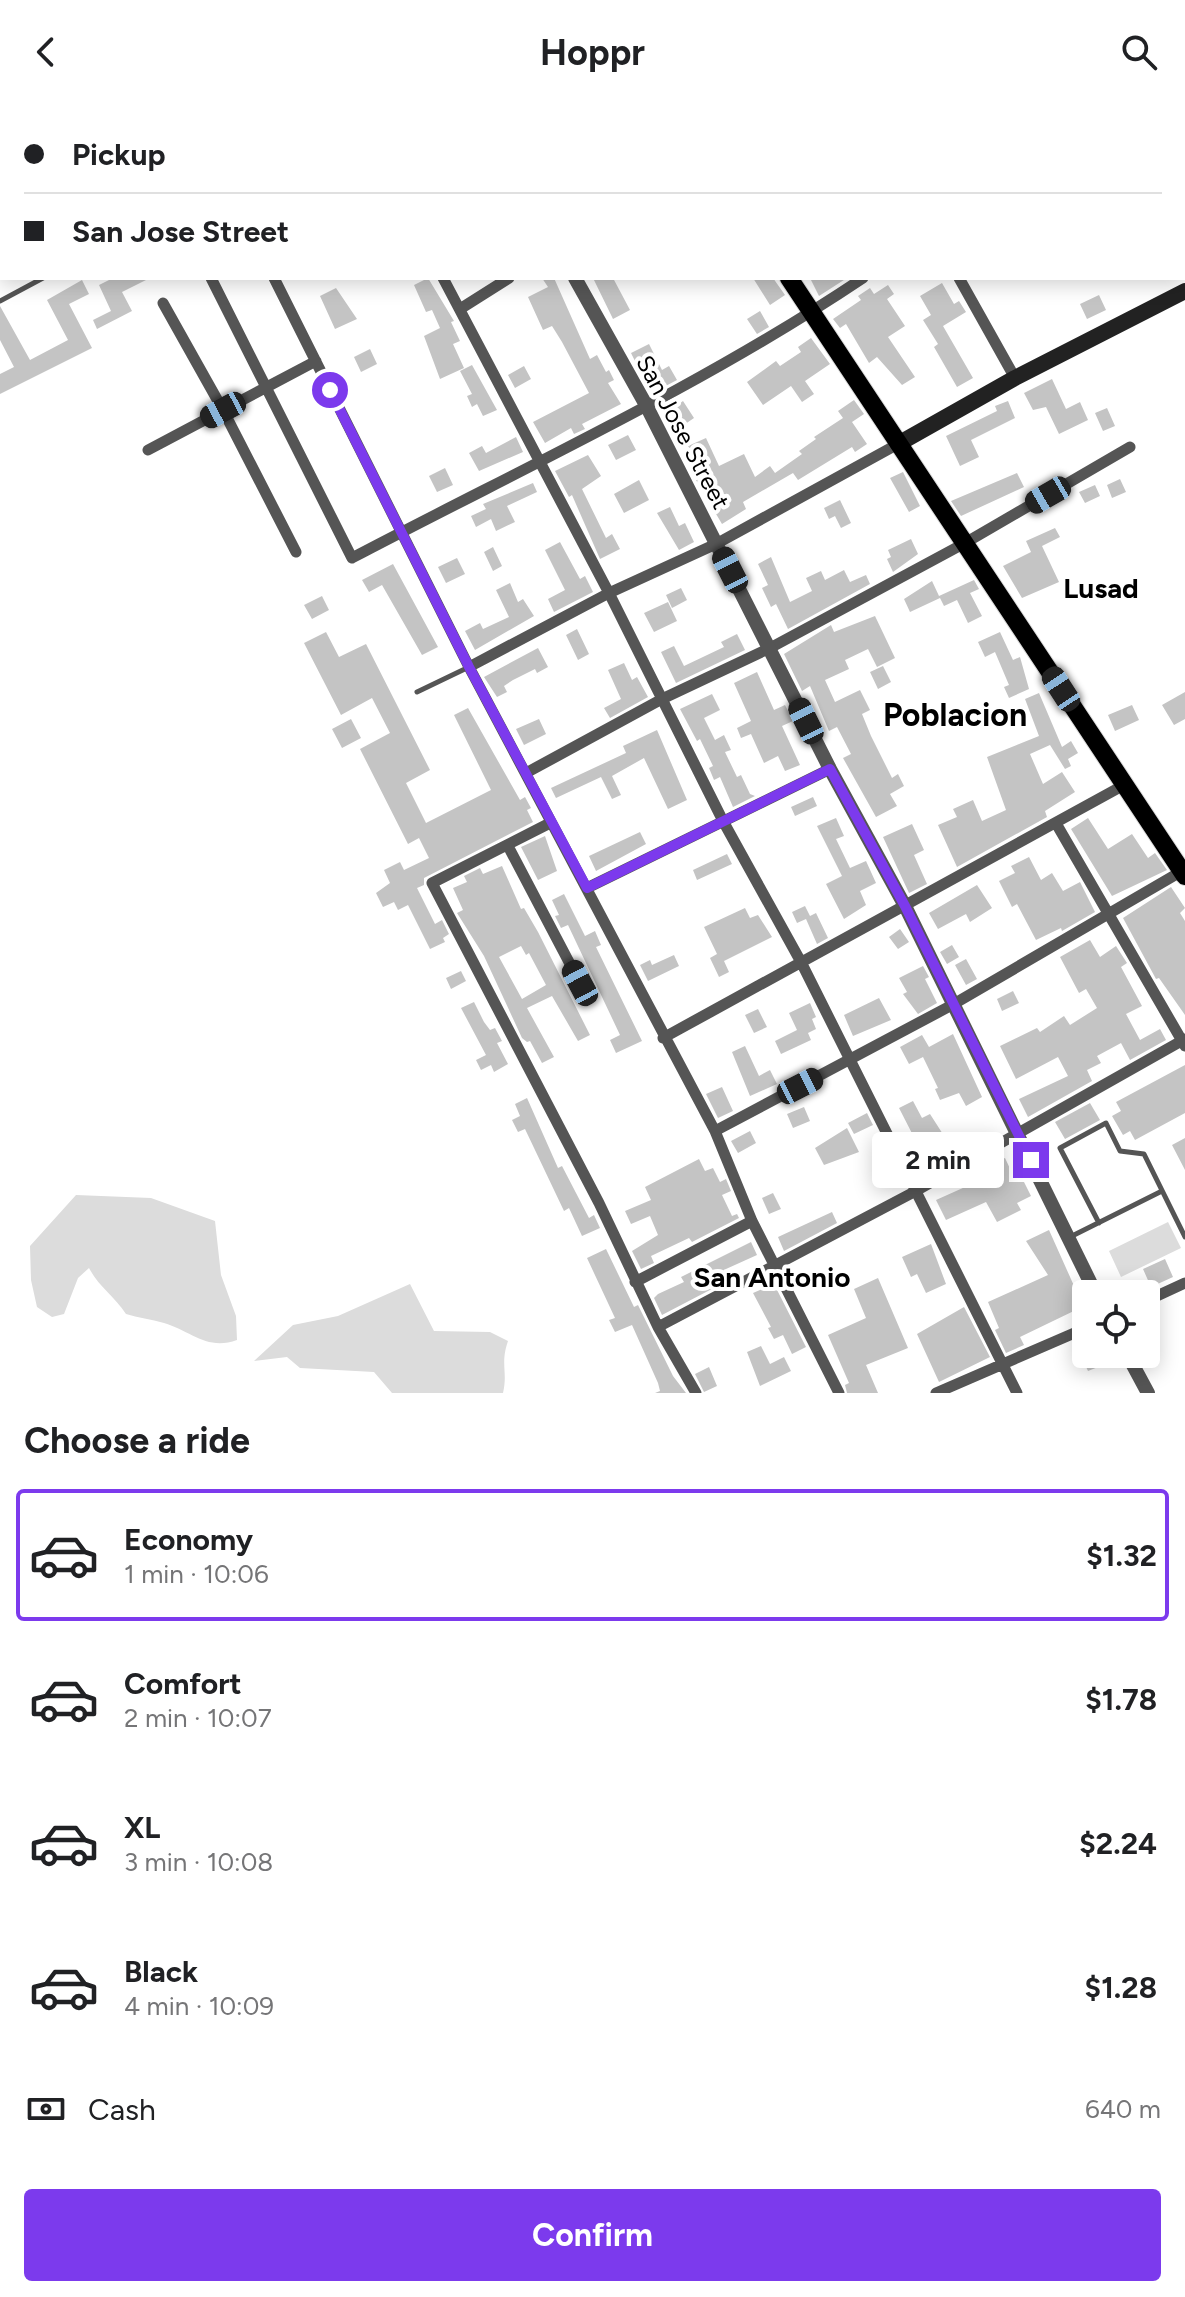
<!DOCTYPE html>
<html lang="en">
<head>
<meta charset="utf-8">
<style>
	:root { --surface:#fff; --page:#f6f6f6; --text:#202124; --muted:#757577; --line:#e0e0e0; --accent:#7c3aed }
	body { margin:0; font-family:Figtree,sans-serif; background:var(--page); color:var(--text); height:100vh; display:flex; flex-direction:column; font-size:30px; white-space:nowrap }
	* { box-sizing:border-box; margin:0 }
	p { font-size:26px; color:var(--muted) }
	.icon { flex:none; width:44px; height:44px; fill:none; stroke:currentColor; stroke-width:2; stroke-linecap:round; stroke-linejoin:round }
	.map { position:relative; height:1289px; overflow:hidden }
	.panel { display:flex; flex-direction:column; background:var(--surface); flex:1 }
	.panel>* { flex:none }
	.hud { position:absolute; left:0px; top:0px; width:1186px; height:176px; box-shadow:0 4px 20px #0003; display:grid; align-content:center; height:176px; padding:0 24px; background:var(--surface) }
	.tools { position:absolute; left:1072px; top:1176px; display:grid; gap:16px }
	.tools a { display:grid; place-items:center; width:88px; height:88px; border-radius:8px; background:var(--surface); box-shadow:0 4px 20px #0003; font-size:40px }
	.end { position:absolute; width:36px; height:36px; margin:-18px; border:10px solid #7c3aed; background:#fff; box-shadow:0 0 0 4px #fff }
	.from { border-radius:50% }
	.bubble { position:absolute; height:56px; border-radius:8px; background:var(--surface); box-shadow:0 4px 20px #0003; font-size:26px; font-weight:700; line-height:56px; text-align:center }
	.car { position:absolute; width:24px; height:48px; margin:-24px -12px; border-radius:10px; box-shadow:0 0 6px 2px #0007; background:linear-gradient(#222 24%,#8ab4d8 0 40%,#222 0 76%,#8ab4d8 0 86%,#222 0) }
	.hud b { display:flex; align-items:center; gap:28px; height:76px; font-size:30px }
	.hud b+b { border-top:2px solid var(--line) }
	.hud i { width:20px; height:20px; background:var(--text) }
	ul { padding:0; list-style:none }
	li { display:flex; align-items:center; gap:24px; height:132px; margin:0 16px 12px; padding:0 8px; border:4px solid transparent; border-radius:8px }
	li div { flex:1 }
	li b { display:block; font-size:30px }
	li em { font-style:normal; font-weight:700 }
	li.selected { border-color:var(--accent) }
	li>.icon { width:72px; height:72px; stroke-width:1.5 }
	h2 { padding:0 24px; font-size:36px; line-height:96px }
	.pay { display:flex; align-items:center; gap:20px; height:88px; padding:0 24px; font-size:30px }
	.pay p { margin-inline-start:auto }
	.action { display:flex; gap:16px; margin-top:auto; padding:16px 24px }
	.action a { flex:1; height:92px; border-radius:8px; background:var(--accent); color:#fff; font-size:32px; font-weight:700; line-height:92px; text-align:center }
	header { display:flex; justify-content:space-between; align-items:center; height:104px; padding:0 24px; background:var(--surface); font-size:36px; font-weight:700 }
	.map>svg:first-child { display:block }
	.green { fill:#dcdcdc }
	.building { fill:#c4c4c4; fill-rule:evenodd }
	.lines { fill:none; stroke-linecap:round; stroke-linejoin:round }
	.primary-casing { stroke:#dbdbdb; stroke-width:20 }
	.service { stroke:#555; stroke-width:5 }
	.minor { stroke:#555; stroke-width:11 }
	.tertiary { stroke:#555; stroke-width:14 }
	.secondary { stroke:#222; stroke-width:16 }
	.primary { stroke:#000; stroke-width:18 }
	.route { stroke:#7c3aed; stroke-width:10 }
	.labels { text-anchor:middle; dominant-baseline:central; stroke-width:8; stroke-linejoin:round; paint-order:stroke }
	.street-label { font-size:24px; fill:#000; stroke:#fff }
	.quarter-label { font-size:28px; font-weight:bold; fill:#000; stroke:#fff }
	.district-label { font-size:32px; font-weight:bold; fill:#000; stroke:#fff }
</style>
</head>
<body>
<header><svg class="icon" aria-label="back" viewBox="0 0 24 24"><path d="M15 5l-7 7 7 7"/></svg>Hoppr<svg class="icon" aria-label="search" viewBox="0 0 24 24"><circle cx="10" cy="10" r="6"/><path d="M15 15l6 6"/></svg></header>
<div class="map">
<svg width="1185" height="1289" viewBox="0 0 1185 1289">
	<rect width="100%" height="100%" fill="#fff"/>
	<path class="green" d="M76,1091L151,1094L215,1117L221,1171L236,1212L237,1236C207,1247 191,1227 164,1219C151,1215 138,1214 126,1210C114,1192 99,1183 89,1164L78,1174L64,1210L52,1213L37,1203L31,1176L30,1142Z
		M1168,1118L1181,1144L1121,1173L1109,1147Z
		M410,1180L434,1227L490,1228L508,1237C500,1260 508,1268 503,1289H392L374,1268L300,1264L287,1253L254,1257L293,1221L338,1212Z"/>
	<path class="building" d="M113,174H150L122,188L132,207L97,225L93,216L111,207L99,181Z
		M428,174L454,217L451,218L460,237L453,240L464,264L440,275L424,232L440,224L432,206L426,208L414,181Z
		M542,174H554L590,255L597,251L606,268L609,266L614,276L608,279L621,300L582,320L585,325L574,330L571,324L545,339L533,318L589,289L562,238L552,222L543,226L528,193L548,183Z
		M593,174H613L630,206L613,215Z
		M753,174H773L785,191L770,201Z
		M810,174H847L819,192Z
		M82,176L89,190L69,200L92,244L0,290V270L14,263L0,236V202L30,256L68,236L47,196Z
		M942,179L954,200L959,197L966,208L943,222L973,274L957,283L934,243L938,240L923,216L931,211L920,192Z
		M888,181L894,190L887,195L905,222L888,233L915,273L902,281L877,253L869,259L846,220L840,224L833,215L861,196L858,192L870,184L874,190Z
		M336,184L357,215L335,225L320,192Z
		M1099,191L1106,206L1087,215L1080,200Z
		M760,207L769,223L757,230L747,215Z
		M811,234L830,260L805,277L814,290L802,298L791,282L763,301L747,278L776,257L780,262L801,248L798,243Z
		M649,240L662,266L669,262L677,276L658,286L641,257L636,259L631,249Z
		M370,245L377,260L361,268L354,253Z
		M472,261L497,306L483,312L477,300L472,303L467,292L472,290L460,267Z
		M524,262L531,275L515,284L508,271Z
		M1052,275L1066,305L1080,298L1088,316L1059,330L1046,303L1033,306L1024,289Z
		M854,296L864,310L852,318L867,340L855,348L852,343L798,376L793,369L743,398L746,405L722,420L696,376L700,374L688,342L706,334L719,362L744,350L755,373L770,362L775,369L802,350L799,347L816,335L814,333L843,314L838,307Z
		M683,297L694,314L675,327L664,311Z
		M1008,297L1015,314L971,336L979,353L960,362L946,332L997,307L995,302Z
		M1107,304L1115,322L1103,327L1095,309Z
		M628,331L636,346L616,356L608,341Z
		M516,333L523,348L479,367L469,349L482,342L486,349Z
		M588,351L601,372L582,385L606,434L612,430L620,445L600,455L572,391L569,393L555,367Z
		M445,364L453,381L437,388L429,372Z
		M903,368L920,402L909,408L890,374Z
		M1017,369L1024,383L961,412L951,397Z
		M1120,375L1126,388L1112,394L1107,381Z
		M639,376L649,396L624,409L614,390Z
		M533,379L537,388L507,402L515,418L496,427L491,415L476,423L471,412L486,405L483,400Z
		M1095,381L1100,392L1085,399L1079,388Z
		M840,396L851,419L841,424L835,412L829,415L824,404Z
		M670,403L679,422L685,419L694,438L679,446L657,409Z
		M1055,424L1060,433L1042,442L1059,478L1022,494L1003,462L1031,448L1026,437Z
		M911,435L918,450L893,468L887,455L891,453L888,446Z
		M560,438L580,475L585,472L593,488L554,508L548,495L565,486L545,446Z
		M493,443L502,462L493,467L484,448Z
		M771,453L790,498L812,487L806,474L821,467L825,476L844,466L850,478L866,471L870,480L788,525L776,500L771,503L762,484L768,481L758,460Z
		M457,454L465,470L446,479L438,463Z
		M393,460L438,543L422,551L382,481L369,488L362,476Z
		M974,476L979,485L970,489L982,512L968,519L957,496L944,502L940,494L910,508L904,495L932,477L939,492Z
		M510,479L518,498L523,495L534,512L475,546L465,527L480,519L483,525L509,513L496,486Z
		M681,484L687,496L672,504L666,491Z
		M322,492L329,506L312,515L304,501Z
		M668,498L677,517L654,528L644,509Z
		M875,512L895,554L877,563L868,545L845,556L849,565L825,576L835,598L860,586L870,606L862,610L871,632L892,674L898,670L904,682L890,690L897,702L876,713L843,654L851,650L837,623L829,627L810,582L802,587L784,550L831,521L834,528Z
		M577,525L589,550L578,556L566,531Z
		M326,528L339,553L366,540L430,666L406,679L426,719L491,686L454,611L468,604L520,696L525,693L531,704L527,706L533,718L424,774V781L417,784L435,820L442,816L449,830L443,834L445,838L430,845L408,801L398,806L394,798L383,803L376,789L390,779L384,766L400,758L404,766L429,754L419,734L408,740L360,645L390,629L372,594L341,611L304,539Z
		M1000,528L1013,556L1020,553L1029,585L1009,594L1004,583L1009,581L995,548L985,553L978,538Z
		M737,530L745,546L676,579L661,548L674,542L684,562L724,543L721,538Z
		M538,544L548,563L537,569L535,565L513,576L504,582L507,588L497,593L484,573Z
		M624,559L632,576L637,573L648,593L610,614L604,604L621,595L608,566Z
		M883,562L891,578L878,585L870,568Z
		M757,568L774,606L785,601L793,617L782,622L800,661L785,667L778,652L764,659L751,630L741,634L737,624L751,617L734,579Z
		M1185,588V615L1174,621L1162,601Z
		M1039,589L1062,643L1071,637L1078,649L1068,655L1071,662L1065,665L1050,641L1030,650L1043,680L1062,668L1075,688L1045,707L1047,713L957,763L938,721L957,713L953,705L973,696L982,717L1006,706L987,653L1039,632L1025,595Z
		M712,590L720,606L704,614L715,636L724,631L731,646L725,648L737,673L741,671L750,690L755,692L733,703L720,673L714,676L709,664L713,662L700,635L697,637L680,605Z
		M1132,601L1139,616L1115,627L1108,611Z
		M351,615L361,634L342,644L332,625Z
		M539,615L546,630L524,641L516,625Z
		M657,626L687,696L668,705L644,654L612,672L621,691L612,695L601,673L556,694L551,684L626,649L623,642Z
		M813,693L817,702L795,712L791,703Z
		M836,714L844,732L836,735L850,764L866,757L876,779L860,787L866,801L844,815L826,780L842,772L817,722Z
		M1088,714L1108,745L1132,730L1148,754L1155,749L1167,766L1112,792L1071,725Z
		M912,720L924,746L914,751L927,780L909,789L883,733Z
		M640,728L646,740L596,767L589,752Z
		M545,732L557,767L538,776L521,743Z
		M727,750L732,760L697,776L693,766Z
		M1029,753L1041,776L1052,769L1063,787L1080,778L1095,808L1062,827L1061,824L1036,836L1017,800L1012,803L999,777L1015,769L1011,762Z
		M502,762L521,805L524,804L538,828L590,931L578,937L552,892L527,904L554,953L542,959L530,937L527,938L522,934L484,852L457,809L463,806L453,784L467,778L464,772L480,764L483,770ZM521,842L526,851L529,849L546,881L522,895L499,853Z
		M977,781L992,804L970,818L966,810L938,825L929,809Z
		M1171,783L1185,804L1180,809L1185,817V911L1159,874L1156,875L1123,814Z
		M564,790L585,832L595,827L601,841L596,843L642,937L616,949L610,936L620,931L568,821L561,824L555,812L559,811L552,796Z
		M805,802L810,812L816,809L828,834L817,840L806,815L797,819L792,808Z
		M745,804L750,814L758,811L772,833L724,857L729,868L719,873L710,854L717,850L704,823Z
		M900,825L909,838L898,845L889,833Z
		M1090,836L1100,853L1116,842L1127,859L1121,863L1142,902L1126,910L1140,936L1160,925L1166,936L1130,956L1121,939L1097,952L1101,959L1087,966L1092,977L1028,1013L1019,995L1068,972L1058,953L1016,975L1000,942L1037,924L1040,928L1064,912L1070,921L1097,904L1086,885L1079,889L1060,853Z
		M952,841L959,853L947,860L940,848Z
		M674,851L679,862L648,877L640,861L650,856L652,861Z
		M966,855L977,875L966,881L955,861Z
		M923,862L929,873L925,875L937,899L918,910L903,890L907,888L899,874Z
		M461,867L466,877L451,885L446,874Z
		M1013,887L1019,899L1002,907L997,895Z
		M879,894L891,916L853,932L844,911Z
		M474,898L484,918L490,926L495,924L502,937L497,939L508,960L494,968L491,961L481,966L476,956L486,951L461,904Z
		M810,899L816,913L812,915L816,925L808,929L811,936L781,950L775,937L797,926L789,909Z
		M758,905L767,923L754,929L745,911Z
		M953,930L982,993L966,1002L959,989L940,996L935,985L938,984L923,953L909,960L900,943L922,931L929,943Z
		M745,942L759,972L770,966L777,980L750,992L732,948Z
		M1185,961V1009L1135,1036L1130,1027L1123,1031L1112,1012L1121,1007L1116,998Z
		M722,983L733,1007L718,1014L706,990Z
		M527,994L558,1064L562,1062L589,1114L594,1111L600,1124L582,1132L569,1104L564,1107L525,1025L518,1028L512,1016L520,1012L515,1000Z
		M913,997L922,1014L930,1010L955,1049L935,1059L938,1065L927,1071L914,1046L919,1043L899,1004Z
		M1090,999L1100,1016L1065,1035L1055,1018Z
		M804,1003L810,1017L793,1024L787,1010Z
		M867,1009L873,1021L854,1030L848,1019Z
		M847,1024L859,1048L824,1061L815,1044Z
		M750,1027L756,1039L738,1049L731,1037Z
		M1185,1034V1066L1172,1041Z
		M1005,1054L1014,1073L1020,1070L1031,1092L1017,1099L1021,1106L997,1118L986,1098L946,1116L936,1096L974,1079L969,1068Z
		M699,1055L705,1067L713,1064L720,1078L726,1075L731,1087L722,1091L732,1112L737,1110L739,1114L692,1138L689,1134L651,1152L654,1159L641,1165L632,1147L658,1131L650,1112L631,1120L625,1107L651,1096L645,1083Z
		M773,1089L781,1105L769,1110L762,1094Z
		M832,1108L837,1119L784,1147L778,1133Z
		M1049,1126L1079,1193L1080,1204L1020,1233L1024,1241L1006,1249L995,1226L999,1224L988,1198L1048,1171L1026,1137Z
		M751,1138L757,1151L726,1165L731,1175L662,1211L654,1194L658,1190L684,1178L681,1173Z
		M931,1140L946,1180L926,1189L917,1170L911,1173L902,1153Z
		M606,1145L634,1203L638,1201L673,1272L686,1289H655L660,1287L658,1279L632,1221L615,1228L609,1216L615,1214L587,1154Z
		M1165,1155L1173,1173L1151,1183L1143,1165Z
		M878,1174L908,1244L866,1261L878,1289H847L845,1281L849,1279L828,1231L866,1214L854,1185Z
		M774,1180L806,1243L792,1250L783,1231L774,1235L768,1224L771,1223L753,1189Z
		M964,1203L990,1253L939,1278L917,1230Z
		M761,1242L770,1260L784,1253L791,1267L760,1282L747,1248Z
		M1080,1250H1117L1118,1255L1088,1267Z
		M709,1263L717,1282L704,1288L695,1270Z"/>
	<g class="lines">
		<g class="primary-casing">
			<path id="primary" d="M680,0L681,2
				M789,174L1185,772"/>
		</g>
		<path class="service" d="M762,0L765,2
			M0,197L43,174
			M417,588L469,563
			M1099,1119L1060,1044L1106,1019L1120,1047L1144,1050L1185,1133
			M1070,1133L1162,1087"/>
		<path class="minor" d="M497,2L500,0
			M211,174L352,454C523,364 702,282 863,174
			M274,174L469,563L715,1027L752,1117L839,1289
			M443,174L609,489L723,717L801,858L1017,1289
			M959,174L1015,274
			M163,199L223,306L296,448
			M460,205L509,174
			M148,346L316,257
			M469,563L609,489L716,440L898,340
			M526,669L662,595L770,544L965,439L1130,343
			M550,719L432,779L599,1099L658,1223L696,1289
			M1057,721L1185,942
			M508,742L580,879
			M587,784L830,665
			M663,934L1124,681
			M715,1027L952,901L1182,767
			M635,1178L752,1117
			M1146,1197L1185,1179
			M658,1223L914,1088L1185,935
			M936,1289L1086,1224"/>
		<path class="tertiary" d="M482,0L483,2
			M575,174L646,301L830,665L905,802L1096,1190
			M1127,1250L1148,1289"/>
		<path class="secondary" d="M898,340L1015,274L1185,187"/>
		<use href="#primary" class="primary"/>
	</g>
	<g class="lines">
		<path class="route" d="M330,286L469,563L587,784L830,665L905,802L1031,1056"/>
	</g>
	<g class="labels">
		<g class="street-label">
			<text transform="translate(683 328) rotate(62)">San Jose Street</text>
		</g>
		<g class="quarter-label">
			<text x="1101" y="484">Lusad</text>
			<text x="772" y="1173">San Antonio</text>
		</g>
		<g class="district-label">
			<text x="955" y="611">Poblacion</text>
		</g>
	</g>
</svg>
<div class="tools">
<a><svg class="icon" aria-label="locate" viewBox="0 0 24 24"><circle cx="12" cy="12" r="6"/><path d="M12 2v4M12 18v4M2 12h4M18 12h4"/></svg></a>
</div>
<i class="end from" style="left:330px;top:286px"></i>
<i class="end" style="left:1031px;top:1056px"></i>
<div class="bubble" style="left:872px;top:1028px;width:132px">2 min</div>
<i class="car" style="left:223px;top:306px;rotate:242deg"></i>
<i class="car" style="left:1048px;top:391px;rotate:240deg"></i>
<i class="car" style="left:730px;top:466px;rotate:333deg"></i>
<i class="car" style="left:1061px;top:585px;rotate:327deg"></i>
<i class="car" style="left:806px;top:617px;rotate:334deg"></i>
<i class="car" style="left:580px;top:879px;rotate:332deg"></i>
<i class="car" style="left:800px;top:982px;rotate:63deg"></i>
<div class="hud">
<b><i class="from"></i>Pickup</b>
<b><i></i>San Jose Street</b>
</div>
</div>
<section class="panel">
<h2>Choose a ride</h2>
<ul>
<li class="selected"><svg class="icon" aria-label="car" viewBox="0 0 24 24"><path d="M5 17H2v-5l4-1 3-4h7l3 4 3 1v5h-3M9 17h6M6 11h13"/><circle cx="7" cy="17" r="2"/><circle cx="17" cy="17" r="2"/></svg><div><b>Economy</b><p>1 min · 10:06</p></div><em>$1.32</em></li>
<li><svg class="icon" aria-label="car" viewBox="0 0 24 24"><path d="M5 17H2v-5l4-1 3-4h7l3 4 3 1v5h-3M9 17h6M6 11h13"/><circle cx="7" cy="17" r="2"/><circle cx="17" cy="17" r="2"/></svg><div><b>Comfort</b><p>2 min · 10:07</p></div><em>$1.78</em></li>
<li><svg class="icon" aria-label="car" viewBox="0 0 24 24"><path d="M5 17H2v-5l4-1 3-4h7l3 4 3 1v5h-3M9 17h6M6 11h13"/><circle cx="7" cy="17" r="2"/><circle cx="17" cy="17" r="2"/></svg><div><b>XL</b><p>3 min · 10:08</p></div><em>$2.24</em></li>
<li><svg class="icon" aria-label="car" viewBox="0 0 24 24"><path d="M5 17H2v-5l4-1 3-4h7l3 4 3 1v5h-3M9 17h6M6 11h13"/><circle cx="7" cy="17" r="2"/><circle cx="17" cy="17" r="2"/></svg><div><b>Black</b><p>4 min · 10:09</p></div><em>$1.28</em></li>
</ul>
<div class="pay"><svg class="icon" aria-label="cash" viewBox="0 0 24 24"><path d="M3 7h18v10H3z"/><circle cx="12" cy="12" r="2"/></svg>Cash<p>640 m</p></div>
<div class="action"><a>Confirm</a></div>
</section>
</body>
</html>
